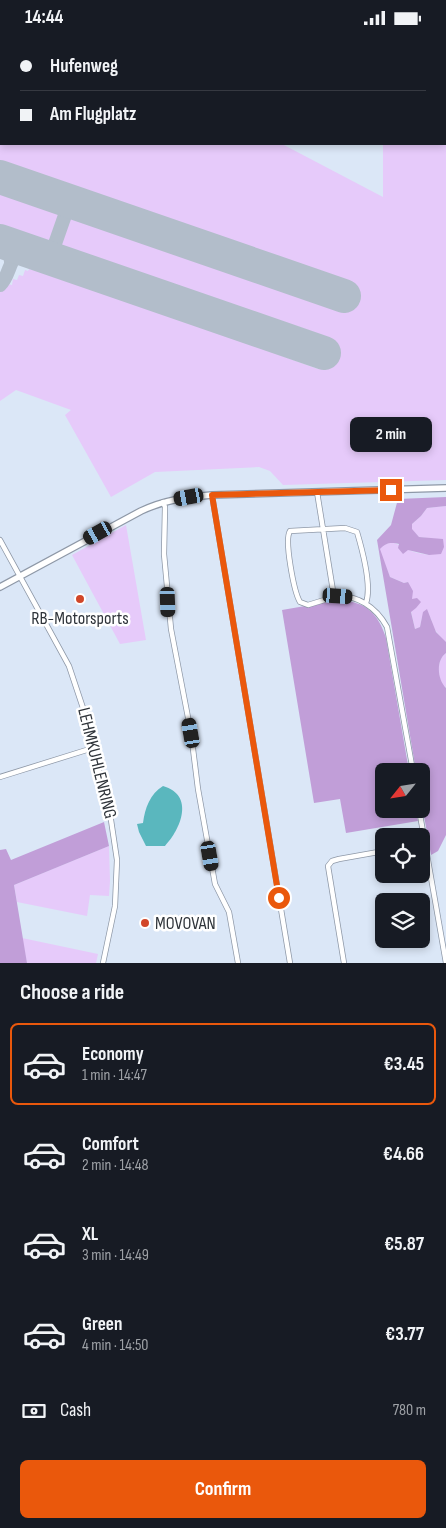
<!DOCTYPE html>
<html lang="en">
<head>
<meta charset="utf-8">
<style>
	:root { --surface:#171b24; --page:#20242c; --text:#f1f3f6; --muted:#9ea1a6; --line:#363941; --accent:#ea580c }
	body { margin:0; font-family:"Sofia Sans Condensed",sans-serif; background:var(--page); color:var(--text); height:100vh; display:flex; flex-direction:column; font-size:19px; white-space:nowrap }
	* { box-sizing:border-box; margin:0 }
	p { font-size:16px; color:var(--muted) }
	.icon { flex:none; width:28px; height:28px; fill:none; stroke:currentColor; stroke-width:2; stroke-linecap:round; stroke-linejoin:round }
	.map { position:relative; height:928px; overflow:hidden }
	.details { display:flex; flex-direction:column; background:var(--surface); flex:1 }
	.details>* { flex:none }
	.top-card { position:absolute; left:0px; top:0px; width:446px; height:110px; box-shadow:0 2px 8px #0003; display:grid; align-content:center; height:110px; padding:0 20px; background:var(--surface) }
	.needle { width:32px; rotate:240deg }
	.tools { position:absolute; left:375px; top:728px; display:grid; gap:10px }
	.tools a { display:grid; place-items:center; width:55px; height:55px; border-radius:8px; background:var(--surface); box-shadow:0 2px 8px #0003; font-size:25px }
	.end { position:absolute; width:22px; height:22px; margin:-11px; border:6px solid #ea580c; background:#fff; box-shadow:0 0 0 2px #fff }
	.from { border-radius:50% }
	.bubble { position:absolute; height:35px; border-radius:8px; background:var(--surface); box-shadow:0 2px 8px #0003; font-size:16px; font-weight:700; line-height:35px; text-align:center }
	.car { position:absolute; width:15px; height:30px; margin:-15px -8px; border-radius:6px; box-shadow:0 0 4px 1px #0007; background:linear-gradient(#222 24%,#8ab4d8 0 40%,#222 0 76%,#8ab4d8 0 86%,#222 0) }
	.top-card b { display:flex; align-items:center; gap:18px; height:48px; font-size:19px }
	.top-card b+b { border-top:1px solid var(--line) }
	.top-card i { width:12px; height:12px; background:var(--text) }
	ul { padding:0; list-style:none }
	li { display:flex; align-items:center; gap:15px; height:82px; margin:0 10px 8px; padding:0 10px; border:2px solid transparent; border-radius:8px }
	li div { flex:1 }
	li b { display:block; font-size:19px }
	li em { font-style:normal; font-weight:700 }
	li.active { border-color:var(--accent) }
	li>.icon { width:45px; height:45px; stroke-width:1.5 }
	h2 { padding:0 20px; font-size:22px; line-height:60px }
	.pay { display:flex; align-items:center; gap:12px; height:55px; padding:0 20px; font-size:19px }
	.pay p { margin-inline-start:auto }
	.cta { display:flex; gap:10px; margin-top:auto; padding:10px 20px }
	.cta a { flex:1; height:58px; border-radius:8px; background:var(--accent); color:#fff; font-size:20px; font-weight:700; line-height:58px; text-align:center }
	.status { display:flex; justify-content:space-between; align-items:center; height:35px; padding:0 25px; background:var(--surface); direction:ltr }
	.status svg { height:14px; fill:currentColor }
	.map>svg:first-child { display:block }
	.green { fill:#e6cafa }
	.forest { fill:#c19ed8 }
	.water { fill:#5ab7be }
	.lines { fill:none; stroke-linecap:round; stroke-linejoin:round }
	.taxiway { stroke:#b2bdca; stroke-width:14 }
	.runway { stroke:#b2bdca; stroke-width:34 }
	.minor-casing { stroke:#8e98a7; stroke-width:6 }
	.tertiary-casing { stroke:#8e98a7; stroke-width:8 }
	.minor { stroke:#fff; stroke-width:4.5 }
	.tertiary { stroke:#fff; stroke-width:5.5 }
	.route { stroke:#ea580c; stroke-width:6 }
	.poi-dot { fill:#d14629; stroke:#fff; stroke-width:2 }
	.labels { text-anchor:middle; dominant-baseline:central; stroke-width:5; stroke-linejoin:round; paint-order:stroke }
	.poi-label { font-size:18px; fill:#2f343a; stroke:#fff }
	.street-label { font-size:18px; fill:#2f343a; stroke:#fff }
</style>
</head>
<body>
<div class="status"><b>14:44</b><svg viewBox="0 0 49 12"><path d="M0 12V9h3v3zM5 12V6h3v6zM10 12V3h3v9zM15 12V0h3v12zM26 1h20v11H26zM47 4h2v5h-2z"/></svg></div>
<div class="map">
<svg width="446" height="928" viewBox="0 0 446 928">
	<rect width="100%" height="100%" fill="#dbe7f7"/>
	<path class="green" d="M0,0L6,1H1V109H282L383,162V109H445V1L382,0H446V445L283,450L270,436L259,432L155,437L111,462L65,380L71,375L16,355L0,366V255L6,254L8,249L12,250L13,244L17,245L19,240L23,241L25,235L28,236L29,234L32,235L34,232L37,233L38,230L283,315L282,321L318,334L329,303L297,291L295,297L0,194Z
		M71,0H281L74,1Z
		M446,471V607L445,608L432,591L431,583L422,582L420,592L415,594L411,576L412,564L408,547L404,548L390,542L379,514C393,502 396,510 409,515C415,518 423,519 429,520L443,505L419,502L411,494L412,489L421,481L427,473Z
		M126,490L146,605L120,609L72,520Z
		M446,618V652L441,651C439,640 436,625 446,618Z
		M109,811L110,846L109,861L90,860L87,881L17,867L14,850Z
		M22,903L98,919L96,928H27Z"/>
	<path class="forest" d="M446,462V471L427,473L421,481L412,489V494L419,502L443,504L444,512L441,519L429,520L408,515L403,519L398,513L399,509C390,507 386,508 380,514L390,542L404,548L408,547L413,556L412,564L417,563L421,567L416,573L411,577L415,594L420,592L423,577L427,574L436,597L446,607V618C436,625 437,644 446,653V800L438,816L431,820L421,764V736H416L377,505L391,490L398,464Z
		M334,566C363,564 378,577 386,603L409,736H384V774H415L418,786L346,798L340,764L314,768L282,575Z
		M104,787L109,811L14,850L27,928H0V815L6,814L11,825Z"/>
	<path class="water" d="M163,751C195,760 181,794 165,811H146L139,797L137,789L143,788C145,773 150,759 163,751Z"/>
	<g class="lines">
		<path class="taxiway" d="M1,206L10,215L11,227
			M50,223L70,166
			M0,250C13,238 7,213 33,217"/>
		<path class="runway" d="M0,142L344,261
			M0,206L324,318"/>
		<g class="minor-casing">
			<path id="minor" d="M317,457L334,562C357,559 376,572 387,592L413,736
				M212,460L290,928
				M163,467L165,472L164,519L171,594L191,698L198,754L215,849L229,877L238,928
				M0,505L69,631L85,679L111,785L117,825L115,871L103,928
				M334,562L308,570L300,567C294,557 284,505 290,496L345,493L357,497C362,514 372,551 366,568
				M0,742L93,713
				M419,774L446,928
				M344,928L328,831L332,826L339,824L384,816"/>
		</g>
		<g class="tertiary-casing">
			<path id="tertiary" d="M0,552L141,476C164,465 187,462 212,460L446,453"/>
		</g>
		<use href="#minor" class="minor"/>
		<use href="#tertiary" class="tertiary"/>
	</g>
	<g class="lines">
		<path class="route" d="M279,863L212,460L391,455"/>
	</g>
	<g class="poi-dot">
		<circle cx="80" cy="564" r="5"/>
		<circle cx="145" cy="888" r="5"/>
	</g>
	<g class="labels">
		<g class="poi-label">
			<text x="80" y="583">RB-Motorsports</text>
			<text x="155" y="888" text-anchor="start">MOVOVAN</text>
		</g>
		<g class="street-label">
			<text transform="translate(97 728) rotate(76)">LEHMKUHLENRING</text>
		</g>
	</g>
</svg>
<div class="tools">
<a><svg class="needle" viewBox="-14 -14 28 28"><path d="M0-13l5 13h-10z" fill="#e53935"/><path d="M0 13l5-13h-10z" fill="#9ea1a6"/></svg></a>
<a><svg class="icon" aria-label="locate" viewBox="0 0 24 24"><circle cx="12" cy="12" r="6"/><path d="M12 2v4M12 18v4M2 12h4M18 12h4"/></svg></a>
<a><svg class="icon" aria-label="layers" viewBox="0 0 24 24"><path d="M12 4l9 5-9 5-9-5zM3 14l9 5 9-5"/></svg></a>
</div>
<i class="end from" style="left:279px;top:863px"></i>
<i class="end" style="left:391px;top:455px"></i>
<div class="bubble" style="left:350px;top:382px;width:82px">2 min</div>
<i class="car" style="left:189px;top:462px;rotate:260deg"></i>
<i class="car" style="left:98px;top:498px;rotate:241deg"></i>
<i class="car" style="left:338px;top:561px;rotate:94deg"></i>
<i class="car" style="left:168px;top:567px;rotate:178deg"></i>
<i class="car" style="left:191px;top:698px;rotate:350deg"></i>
<i class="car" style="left:210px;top:821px;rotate:170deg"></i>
<div class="top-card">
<b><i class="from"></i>Hufenweg</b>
<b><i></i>Am Flugplatz</b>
</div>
</div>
<section class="details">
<h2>Choose a ride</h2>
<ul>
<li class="active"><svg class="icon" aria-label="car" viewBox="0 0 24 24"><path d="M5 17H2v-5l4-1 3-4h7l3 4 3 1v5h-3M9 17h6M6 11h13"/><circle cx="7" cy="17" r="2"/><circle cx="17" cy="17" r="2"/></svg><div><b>Economy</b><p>1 min · 14:47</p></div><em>€3.45</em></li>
<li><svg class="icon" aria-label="car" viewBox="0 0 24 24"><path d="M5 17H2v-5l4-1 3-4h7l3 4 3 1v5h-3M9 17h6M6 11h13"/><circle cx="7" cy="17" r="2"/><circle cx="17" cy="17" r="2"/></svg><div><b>Comfort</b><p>2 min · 14:48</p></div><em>€4.66</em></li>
<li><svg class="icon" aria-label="car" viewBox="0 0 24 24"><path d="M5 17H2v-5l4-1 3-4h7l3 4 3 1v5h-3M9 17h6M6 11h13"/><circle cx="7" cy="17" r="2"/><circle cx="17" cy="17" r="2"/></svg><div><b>XL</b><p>3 min · 14:49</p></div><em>€5.87</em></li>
<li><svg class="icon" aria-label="car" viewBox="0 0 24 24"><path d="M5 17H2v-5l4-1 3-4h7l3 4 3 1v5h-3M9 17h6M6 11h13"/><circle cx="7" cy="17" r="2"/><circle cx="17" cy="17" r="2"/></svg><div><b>Green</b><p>4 min · 14:50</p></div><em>€3.77</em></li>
</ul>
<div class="pay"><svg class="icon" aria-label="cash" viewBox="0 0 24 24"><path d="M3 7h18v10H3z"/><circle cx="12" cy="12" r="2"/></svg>Cash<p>780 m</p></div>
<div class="cta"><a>Confirm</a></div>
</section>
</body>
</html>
